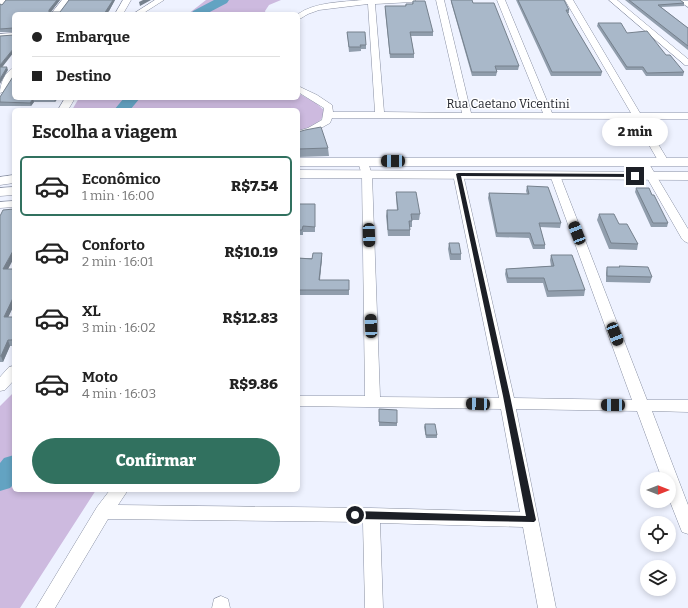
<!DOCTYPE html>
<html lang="pt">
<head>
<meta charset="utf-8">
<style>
	:root { --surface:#fff; --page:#f6f6f6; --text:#222; --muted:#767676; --line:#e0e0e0; --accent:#31715f }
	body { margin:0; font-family:Bitter,serif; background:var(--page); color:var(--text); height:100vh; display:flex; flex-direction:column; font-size:15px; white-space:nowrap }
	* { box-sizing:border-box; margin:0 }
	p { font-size:13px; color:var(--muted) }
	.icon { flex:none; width:22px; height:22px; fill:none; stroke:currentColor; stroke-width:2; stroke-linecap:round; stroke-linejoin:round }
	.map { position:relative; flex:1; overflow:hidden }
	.sheet { position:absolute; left:12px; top:108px; width:288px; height:384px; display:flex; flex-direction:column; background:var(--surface); border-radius:6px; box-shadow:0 2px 6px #0003 }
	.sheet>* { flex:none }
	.banner { position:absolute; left:12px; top:12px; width:288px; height:88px; border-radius:6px; box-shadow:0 2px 6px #0003; display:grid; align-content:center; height:88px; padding:0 20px; background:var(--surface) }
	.needle { width:26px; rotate:90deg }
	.controls { position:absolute; left:640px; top:472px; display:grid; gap:8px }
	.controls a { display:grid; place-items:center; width:36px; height:36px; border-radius:50%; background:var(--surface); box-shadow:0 2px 6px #0003; font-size:20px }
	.end { position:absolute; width:18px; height:18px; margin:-9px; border:5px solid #1c1f26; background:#fff; box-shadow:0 0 0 2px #fff }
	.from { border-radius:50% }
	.bubble { position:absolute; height:28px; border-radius:14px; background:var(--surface); box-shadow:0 2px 6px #0003; font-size:13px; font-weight:800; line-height:28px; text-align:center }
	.car { position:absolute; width:12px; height:24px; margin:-12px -6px; border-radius:5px; box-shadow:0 0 3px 1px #0007; background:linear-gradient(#222 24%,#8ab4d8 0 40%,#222 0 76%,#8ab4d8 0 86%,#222 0) }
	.banner b { display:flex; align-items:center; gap:14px; height:38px; font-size:15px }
	.banner b+b { border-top:1px solid var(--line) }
	.banner i { width:10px; height:10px; background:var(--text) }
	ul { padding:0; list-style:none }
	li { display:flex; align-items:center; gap:12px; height:60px; margin:0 8px 6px; padding:0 12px; border:2px solid transparent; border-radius:6px }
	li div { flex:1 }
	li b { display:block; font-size:15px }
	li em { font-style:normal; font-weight:800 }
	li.active { border-color:var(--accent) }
	li>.icon { width:36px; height:36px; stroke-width:1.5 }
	h2 { padding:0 20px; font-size:18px; line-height:48px }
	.button { display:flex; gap:8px; margin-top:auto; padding:8px 20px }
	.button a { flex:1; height:46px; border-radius:24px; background:var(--accent); color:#fff; font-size:16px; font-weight:800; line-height:46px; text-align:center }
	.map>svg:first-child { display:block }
	.green { fill:#cdbadf }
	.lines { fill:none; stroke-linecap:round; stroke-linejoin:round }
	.river { fill:#63a3c2; fill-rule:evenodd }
	.minor-casing { stroke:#8990a3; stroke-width:1 }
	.tertiary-casing { stroke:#8990a3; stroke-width:1 }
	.minor { fill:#fff; fill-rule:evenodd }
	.tertiary { fill:#fff; fill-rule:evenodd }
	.wall { fill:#919ead }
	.shaded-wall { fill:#76818d }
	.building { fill:#a9b8c9; stroke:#76818d }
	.route { fill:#1c1f26 }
	.labels { text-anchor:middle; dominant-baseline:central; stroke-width:3; stroke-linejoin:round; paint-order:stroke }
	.far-street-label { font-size:12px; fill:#1c1f26; stroke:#fff }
</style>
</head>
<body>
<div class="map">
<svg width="688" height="608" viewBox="0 0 688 608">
	<rect width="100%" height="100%" fill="#eef2ff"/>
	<path class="green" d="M206,0H281L269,5L265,11L266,14H188Z
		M298,93L316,103L325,111C321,125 311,127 298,131V110H72L79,98H298Z
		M14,392V490H96L20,608H0V406Z"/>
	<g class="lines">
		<path class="river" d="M214,0H229L227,3L206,14H191L193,11Z
			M124,98H140L130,110H114Z
			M14,455V484L10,488L0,491V463L4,458Z"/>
		<g class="minor-casing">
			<path id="minor" d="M0,0H7L3,6H0Z
				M62,0H70L59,14H51Z
				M123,0H131L123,14H115Z
				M155,0H164L142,14H133Z
				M363,0H416L412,2L375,4L384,112L462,113L436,0H444L471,113H543L497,0H505L552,113H631L565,0H573L640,113H688V119H643L669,162L664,165L660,164L634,119L332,118L330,123L314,132L298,137V131L308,128L322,120L324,108L298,92V86L317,95L332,105L333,112H375L368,4L319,10L308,14L298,20V14C315,2 342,2 363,0Z
				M609,0H617L688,59V65H685Z
				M678,0L688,1V7Z
				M14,33V37L0,38V34Z
				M14,68V77L3,92L0,93C0,84 5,71 14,68Z
				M65,98H75L68,110H58Z
				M363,159L368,162L372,175L380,397L499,398L453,174L458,171L463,174L514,398L632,400L550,175L555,172L559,173L647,400H688V412L652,411L688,505V534L682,532L669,499V479H662L637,411L516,409L556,608H538L523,527L380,523L383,608H365L363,522L108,519L55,608H36L97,507L110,490H128L118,505L371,508L520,512L501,409L298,406V396H365L362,175L358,162Z
				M643,159L648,162L688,229V243L684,241L682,239L638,162Z
				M14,201V207L0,208V202Z
				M14,366V380L5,390L0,391V377L9,367Z
				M221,596L228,599L230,608H212L214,599Z"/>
		</g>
		<g class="tertiary-casing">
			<path id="tertiary" d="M298,158H688V166H298Z
				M298,170L688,172V180L298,178Z
				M14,175V183L0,185V177Z
				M14,187V195L0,196V188Z"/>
		</g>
		<use href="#minor" class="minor"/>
		<use href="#tertiary" class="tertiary"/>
	</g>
	<path class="wall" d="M6,0H60L51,12H60L69,0H115L109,11L14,14V32H0V4L2,5Z
		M451,0H472L473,3L519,66L518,70H496L497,72L496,76H472L451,2Z
		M516,0H564L569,10V13H567L574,25L602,72L601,76H551Z
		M625,0H680L684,3V6L661,7L688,28V50Z
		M413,1L433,32V36H411L414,54V58H390L385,10V6H405L406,4H412Z
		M598,23L627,33L666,55L684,72L683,76H646L642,70H626L597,26Z
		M347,32L366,45V49H361V51L349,52Z
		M0,97L58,98L55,102H34L31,106H0Z
		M298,132L328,148L329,156L298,157Z
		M527,186L561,223L560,228L540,227L545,245V249H533L529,238L496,237L488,198L489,193L527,194L526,191Z
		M636,188L668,223L667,227H651L635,192Z
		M396,192L420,214L419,220H412V227H410V236H388L386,216L387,210H397L396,198Z
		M298,204H315V232H303V235H298Z
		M599,214L619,224L638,244L637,250L609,249L597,220Z
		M0,216L8,269H14V305L8,317H14V346H10L3,362H0Z
		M449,243L461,254V260H450L448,249Z
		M551,255L585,290L584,296L547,297L543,283H507L505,274L506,269L551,266L550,260Z
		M298,258H322L320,280H349V295H298V297Z
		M619,266L652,277L650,283L606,282V273L607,267H619Z
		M379,409L397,410V426H379Z
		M425,424L437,435V438H426L424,427Z"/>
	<path class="shaded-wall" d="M57,0H60L50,13L49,10Z
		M113,0H115L109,11L107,14H104Z
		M143,0H151L140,6L139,2Z
		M14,48V52L0,70V65Z
		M7,67L8,70L0,84V79Z
		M55,98H58L55,102L54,99Z
		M33,99L34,102L31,106L30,103Z
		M14,249V258L5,275L3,269Z
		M322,253V258L319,285V280Z
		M14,296V305L6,322L4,317Z
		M14,336V345L12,340Z
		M8,340L10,346L3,362L1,356Z"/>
	<path class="building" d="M6,0H57L49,10V12H60L69,0H113L104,14H14V29L13,28L0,29V4L2,5Z
		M451,0H472L473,3H494L519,66H495L497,72H472Z
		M518,0H564L569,10H566L574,25L602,72H552Z
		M629,0H680L684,3L658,5L688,28V46Z
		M413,1H425L433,32H410L414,54H390L385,6H406V4H413Z
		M598,23H621L627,33L647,31L666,55H670L684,72L647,73L643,67H627Z
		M347,32H365L366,45H360L361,47H349Z
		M14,35V48L0,65V36Z
		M0,67H7L0,79Z
		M14,75V98H55L54,99H33L30,103L0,102V97Z
		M321,127L328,148L298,149V132L305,130Z
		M527,186L548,187L561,223H539L545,245H534L530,233H497L489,193L529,194Z
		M636,188H649L652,195H654L668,223H653Z
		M396,192H416L420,214H411L412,221H409L410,230H388L387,210H398Z
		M298,204H315V227L303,226L302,230H298Z
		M14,209V249L3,269H14V296L4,317H14V336L12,340H8L1,356H0V216L3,210Z
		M599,214H614L619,224H627L638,244L611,243Z
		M449,243H459L461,254H451Z
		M313,253H322L319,280H349V290H298V258L312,259Z
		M551,255H572L585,290L548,291L544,278H508L506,269L554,266Z
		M619,266L648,267L652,277L607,276V267H620Z
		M379,409L397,410V423L379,422Z
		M425,424H435L437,435H426Z"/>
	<path class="route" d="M458,173L635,174L638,176L635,177L461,176L510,396L536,520L534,522L355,519L351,515L355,511L526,516L503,396L456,174Z"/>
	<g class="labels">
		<g class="far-street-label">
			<text x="508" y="104">Rua Caetano Vicentini</text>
		</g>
	</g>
</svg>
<div class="controls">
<a><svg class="needle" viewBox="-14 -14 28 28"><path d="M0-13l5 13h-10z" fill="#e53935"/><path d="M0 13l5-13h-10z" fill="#767676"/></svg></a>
<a><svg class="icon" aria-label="locate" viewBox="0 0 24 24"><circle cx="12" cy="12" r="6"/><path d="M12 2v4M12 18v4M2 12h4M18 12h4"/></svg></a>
<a><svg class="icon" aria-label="layers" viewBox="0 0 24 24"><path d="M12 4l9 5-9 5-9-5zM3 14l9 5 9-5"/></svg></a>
</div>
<i class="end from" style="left:355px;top:515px"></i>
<i class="end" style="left:635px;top:176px"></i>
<div class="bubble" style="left:602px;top:118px;width:66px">2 min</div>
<i class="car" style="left:393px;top:161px;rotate:270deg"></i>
<i class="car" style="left:577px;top:233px;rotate:339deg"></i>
<i class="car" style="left:369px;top:235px;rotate:178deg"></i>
<i class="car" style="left:371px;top:326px;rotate:358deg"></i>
<i class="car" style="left:615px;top:334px;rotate:159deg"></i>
<i class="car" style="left:478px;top:404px;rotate:272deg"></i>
<i class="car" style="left:613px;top:405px;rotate:270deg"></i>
<div class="banner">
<b><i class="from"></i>Embarque</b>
<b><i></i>Destino</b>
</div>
<section class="sheet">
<h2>Escolha a viagem</h2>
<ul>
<li class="active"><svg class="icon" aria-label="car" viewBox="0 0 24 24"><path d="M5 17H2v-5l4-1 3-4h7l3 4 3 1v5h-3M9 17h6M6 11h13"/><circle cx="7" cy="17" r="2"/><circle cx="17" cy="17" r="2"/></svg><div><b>Econômico</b><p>1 min · 16:00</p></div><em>R$7.54</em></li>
<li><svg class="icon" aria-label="car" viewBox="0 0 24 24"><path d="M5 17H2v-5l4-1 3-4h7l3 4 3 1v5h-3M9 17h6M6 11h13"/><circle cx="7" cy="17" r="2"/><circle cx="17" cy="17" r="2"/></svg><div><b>Conforto</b><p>2 min · 16:01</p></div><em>R$10.19</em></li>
<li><svg class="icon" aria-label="car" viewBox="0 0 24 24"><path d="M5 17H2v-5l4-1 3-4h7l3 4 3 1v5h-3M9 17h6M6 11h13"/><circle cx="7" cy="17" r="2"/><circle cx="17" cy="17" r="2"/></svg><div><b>XL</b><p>3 min · 16:02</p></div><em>R$12.83</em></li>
<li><svg class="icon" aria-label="car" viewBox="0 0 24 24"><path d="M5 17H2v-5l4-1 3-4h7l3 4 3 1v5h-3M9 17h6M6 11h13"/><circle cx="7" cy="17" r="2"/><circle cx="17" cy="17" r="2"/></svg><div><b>Moto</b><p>4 min · 16:03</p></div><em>R$9.86</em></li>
</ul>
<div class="button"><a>Confirmar</a></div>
</section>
</div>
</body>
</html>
